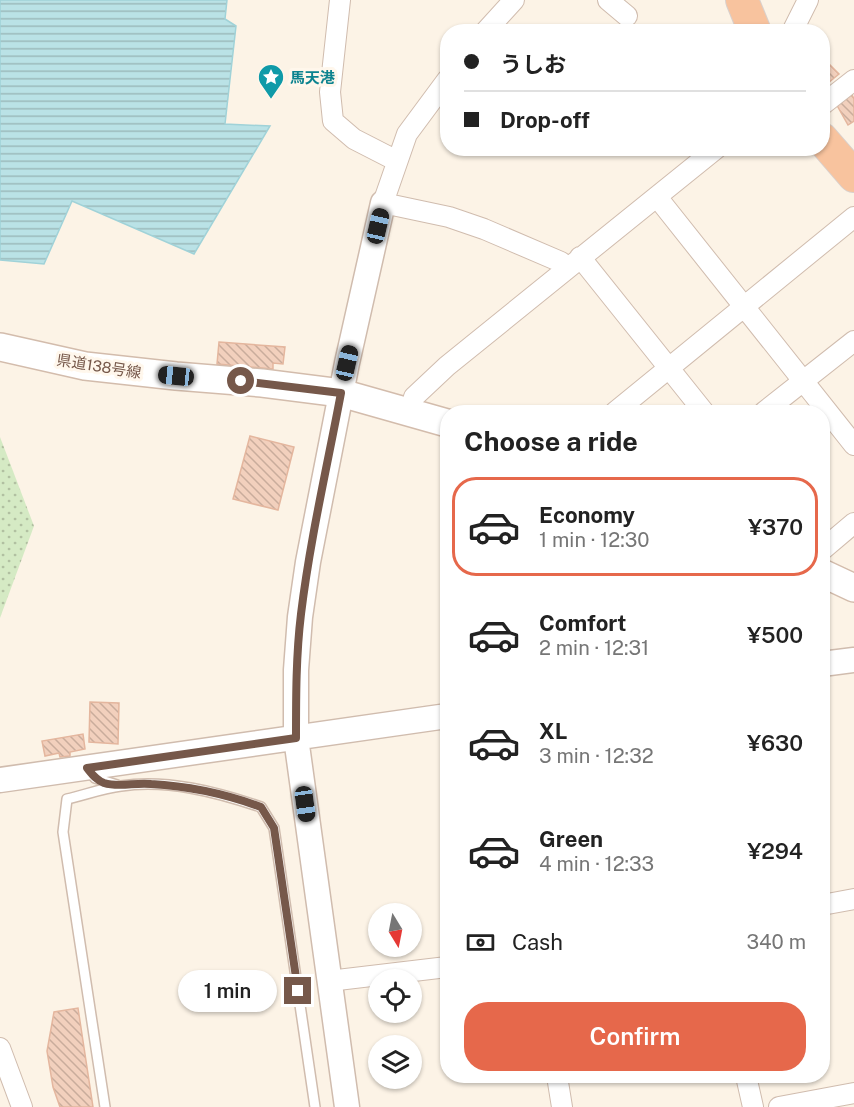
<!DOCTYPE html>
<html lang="en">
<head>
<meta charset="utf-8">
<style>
	:root { --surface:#fff; --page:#f6f6f6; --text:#222; --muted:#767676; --line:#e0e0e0; --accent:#e6684b }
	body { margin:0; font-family:"Public Sans","Noto Sans JP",sans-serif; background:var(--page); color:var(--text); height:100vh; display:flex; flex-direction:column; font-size:22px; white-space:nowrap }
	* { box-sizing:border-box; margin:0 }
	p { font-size:20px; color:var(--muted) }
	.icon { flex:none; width:33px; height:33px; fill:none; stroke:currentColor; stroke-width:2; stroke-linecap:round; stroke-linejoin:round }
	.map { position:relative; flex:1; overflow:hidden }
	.panel { position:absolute; left:440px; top:405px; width:390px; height:678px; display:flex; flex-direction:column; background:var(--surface); border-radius:24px; box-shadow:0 2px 4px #0004 }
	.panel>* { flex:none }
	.banner { position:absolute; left:440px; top:24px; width:390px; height:132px; border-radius:24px; box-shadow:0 2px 4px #0004; display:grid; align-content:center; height:132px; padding:0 24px; background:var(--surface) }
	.needle { width:39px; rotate:170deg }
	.tools { position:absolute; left:368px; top:903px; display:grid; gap:12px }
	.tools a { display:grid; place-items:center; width:54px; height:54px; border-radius:50%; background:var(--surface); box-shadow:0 2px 4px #0004; font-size:30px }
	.end { position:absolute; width:27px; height:27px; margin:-14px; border:8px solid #76584a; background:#fff; box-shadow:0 0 0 3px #fff }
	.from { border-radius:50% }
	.bubble { position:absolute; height:42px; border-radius:21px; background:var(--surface); box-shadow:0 2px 4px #0004; font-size:20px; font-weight:600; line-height:42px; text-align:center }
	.car { position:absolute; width:18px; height:36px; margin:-18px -9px; border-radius:8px; box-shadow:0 0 4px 2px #0007; background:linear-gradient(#222 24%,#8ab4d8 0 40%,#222 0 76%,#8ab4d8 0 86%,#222 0) }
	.banner b { display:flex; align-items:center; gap:21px; height:57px; font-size:22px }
	.banner b+b { border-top:2px solid var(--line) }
	.banner i { width:15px; height:15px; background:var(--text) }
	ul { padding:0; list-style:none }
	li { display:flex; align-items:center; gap:18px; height:99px; margin:0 12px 9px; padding:0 12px; border:3px solid transparent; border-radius:24px }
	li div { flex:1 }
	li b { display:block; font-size:22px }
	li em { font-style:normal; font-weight:600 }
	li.current { border-color:var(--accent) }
	li>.icon { width:54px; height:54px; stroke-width:1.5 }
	h2 { padding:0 24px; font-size:27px; line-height:72px }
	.pay { display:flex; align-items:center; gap:15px; height:66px; padding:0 24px; font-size:22px }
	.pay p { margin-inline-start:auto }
	.button { display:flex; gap:12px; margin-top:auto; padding:12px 24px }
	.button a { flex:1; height:69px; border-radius:24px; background:var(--accent); color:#fff; font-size:24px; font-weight:600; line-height:69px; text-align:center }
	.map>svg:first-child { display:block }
	.park { fill:url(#park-dots) }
	.water { fill:url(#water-rules); stroke:#a0d2d8; stroke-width:1.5 }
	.building { fill:url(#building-back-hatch); stroke:#e4b69e; stroke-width:1.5 }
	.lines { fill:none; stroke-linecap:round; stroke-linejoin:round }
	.service-casing { stroke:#d0bcae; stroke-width:12 }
	.minor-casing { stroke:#d0bcae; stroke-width:22 }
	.tertiary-casing { stroke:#d0bcae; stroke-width:27 }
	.secondary-casing { stroke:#d3bcac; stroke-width:30 }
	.trunk-casing { stroke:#d9d0cc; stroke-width:34 }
	.service { stroke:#fff; stroke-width:9 }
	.minor { stroke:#fff; stroke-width:20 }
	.tertiary { stroke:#fff; stroke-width:24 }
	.secondary { stroke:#fff; stroke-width:27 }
	.trunk { stroke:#f8c39e; stroke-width:32 }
	.route { stroke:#76584a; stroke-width:8 }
	.labels { text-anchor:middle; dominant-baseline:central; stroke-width:6; stroke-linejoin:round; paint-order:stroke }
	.culture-label { font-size:15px; font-weight:bold; fill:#0d838f; stroke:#fff7ec; text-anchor:start }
	.street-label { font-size:15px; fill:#76584a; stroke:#fff7ec }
</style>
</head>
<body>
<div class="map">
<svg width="854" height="1107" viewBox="0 0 854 1107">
	<defs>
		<pattern id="park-dots" width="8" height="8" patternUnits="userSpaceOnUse" patternTransform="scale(1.5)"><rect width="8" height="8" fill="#d5eac4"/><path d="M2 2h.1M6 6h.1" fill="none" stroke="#b1c0a1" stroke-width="1.8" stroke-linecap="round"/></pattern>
		<pattern id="water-rules" width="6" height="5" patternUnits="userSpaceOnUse" patternTransform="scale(1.5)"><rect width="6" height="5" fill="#bae2e6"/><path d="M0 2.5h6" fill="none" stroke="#9cbabc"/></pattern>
		<pattern id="building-back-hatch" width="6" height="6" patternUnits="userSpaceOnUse" patternTransform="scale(1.5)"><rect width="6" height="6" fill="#f2d0bd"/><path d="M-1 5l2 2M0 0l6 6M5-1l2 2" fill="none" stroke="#c9ac9c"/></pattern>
	</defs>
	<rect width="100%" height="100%" fill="#fcf3e6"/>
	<path class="park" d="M0,437L34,526L0,618Z"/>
	<path class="water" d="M0,0H227L225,19L236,26L225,124L270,126L194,254L72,201L44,264L0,260Z"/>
	<path class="building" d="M822,57L839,74L822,88Z
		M850,91L854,99V121L848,125L834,100Z
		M219,342L285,347L283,364L273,363V369L217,364Z
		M250,436L294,447L278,510L233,499Z
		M90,702L119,703L118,744L89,742Z
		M83,734L85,749L70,752V756L60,757L59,753L45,756L42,741Z
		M78,1008L93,1107H60L53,1087L47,1051L54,1012Z"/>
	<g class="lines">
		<g class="service-casing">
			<path id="service" d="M88,769L95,778L117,785
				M105,1107L63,832L67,799C85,795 103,788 121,786C167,779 217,792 261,807L274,828L315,1107"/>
		</g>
		<g class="minor-casing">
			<path id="minor" d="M340,0L330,92L333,121L354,139L397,161
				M608,0L627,16
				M485,32L514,0
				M792,32L808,0
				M447,80L407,134L383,203L449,217L484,229L561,262L567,269L717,148
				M822,105L854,80
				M657,197L854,445
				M580,257L704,412
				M410,412L414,397L447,366L567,269
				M615,412L854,217
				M764,412L854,341
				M822,550L854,523
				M822,905L854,899
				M329,981L447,967
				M0,1048L22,1107
				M557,1076L562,1107
				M746,1076L753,1107
				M779,1107L854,1093"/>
		</g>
		<g class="tertiary-casing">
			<path id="tertiary" d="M822,664L854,660
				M0,780L447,716
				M347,1107L296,738V670L300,617L308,562L347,363L383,203"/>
		</g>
		<g class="secondary-casing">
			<path id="secondary" d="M0,347L85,366L176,376L262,383L341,393L447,423
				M822,573L854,588"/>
		</g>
		<g class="trunk-casing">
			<path id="trunk" d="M742,0L755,32
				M822,139L854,176"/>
		</g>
		<use href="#service" class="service"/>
		<use href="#minor" class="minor"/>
		<use href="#tertiary" class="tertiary"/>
		<use href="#secondary" class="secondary"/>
		<use href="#trunk" class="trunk"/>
	</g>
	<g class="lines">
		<path class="route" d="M241,381L341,393C327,467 310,540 301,614C296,655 296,697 296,738L87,768C92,774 96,780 104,783C120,788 135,782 151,784C188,786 226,794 261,807L274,828L298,991"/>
	</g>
	<defs>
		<g id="sight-pin" transform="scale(1.35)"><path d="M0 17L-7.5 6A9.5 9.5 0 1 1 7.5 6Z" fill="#0f9aa8" stroke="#fff7ec"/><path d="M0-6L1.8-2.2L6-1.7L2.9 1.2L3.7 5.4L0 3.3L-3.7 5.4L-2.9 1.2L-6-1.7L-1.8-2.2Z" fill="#fff"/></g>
	</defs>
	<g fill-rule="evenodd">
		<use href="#sight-pin" x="271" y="77"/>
	</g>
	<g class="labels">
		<g class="culture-label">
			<text x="290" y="77">馬天港</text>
		</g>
		<g class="street-label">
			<text transform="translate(99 366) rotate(9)">県道138号線</text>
		</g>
	</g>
</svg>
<div class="tools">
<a><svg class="needle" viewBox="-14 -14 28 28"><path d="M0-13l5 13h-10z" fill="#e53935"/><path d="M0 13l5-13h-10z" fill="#767676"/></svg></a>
<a><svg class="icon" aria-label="locate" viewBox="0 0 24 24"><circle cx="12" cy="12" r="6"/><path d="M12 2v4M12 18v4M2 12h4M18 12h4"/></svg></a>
<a><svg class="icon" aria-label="layers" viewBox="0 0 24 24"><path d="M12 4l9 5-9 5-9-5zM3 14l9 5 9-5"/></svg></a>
</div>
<i class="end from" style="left:241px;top:381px"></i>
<i class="end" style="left:298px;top:991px"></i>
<div class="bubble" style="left:178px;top:970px;width:99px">1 min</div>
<i class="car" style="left:378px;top:226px;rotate:13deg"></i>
<i class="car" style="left:347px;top:363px;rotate:13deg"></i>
<i class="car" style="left:176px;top:376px;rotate:276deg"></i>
<i class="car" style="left:305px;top:804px;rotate:172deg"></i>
<div class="banner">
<b><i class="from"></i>うしお</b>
<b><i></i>Drop-off</b>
</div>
<section class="panel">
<h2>Choose a ride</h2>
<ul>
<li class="current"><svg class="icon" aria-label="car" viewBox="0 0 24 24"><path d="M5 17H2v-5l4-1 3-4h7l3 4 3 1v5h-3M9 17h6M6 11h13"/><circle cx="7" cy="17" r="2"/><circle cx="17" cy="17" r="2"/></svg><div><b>Economy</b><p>1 min · 12:30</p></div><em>¥370</em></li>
<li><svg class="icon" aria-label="car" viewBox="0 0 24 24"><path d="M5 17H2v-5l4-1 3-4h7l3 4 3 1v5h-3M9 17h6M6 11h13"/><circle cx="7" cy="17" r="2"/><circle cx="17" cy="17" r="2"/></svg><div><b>Comfort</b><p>2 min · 12:31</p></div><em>¥500</em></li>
<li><svg class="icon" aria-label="car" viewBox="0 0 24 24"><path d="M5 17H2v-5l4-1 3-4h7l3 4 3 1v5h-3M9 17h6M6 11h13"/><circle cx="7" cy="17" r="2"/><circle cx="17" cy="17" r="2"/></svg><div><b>XL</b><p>3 min · 12:32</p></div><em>¥630</em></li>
<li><svg class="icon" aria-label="car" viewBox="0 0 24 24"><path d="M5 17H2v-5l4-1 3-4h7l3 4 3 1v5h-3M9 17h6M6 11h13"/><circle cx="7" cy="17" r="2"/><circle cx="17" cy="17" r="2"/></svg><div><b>Green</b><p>4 min · 12:33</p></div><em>¥294</em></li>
</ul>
<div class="pay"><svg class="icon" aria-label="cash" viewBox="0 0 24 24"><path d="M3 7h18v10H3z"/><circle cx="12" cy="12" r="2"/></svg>Cash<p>340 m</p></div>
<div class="button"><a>Confirm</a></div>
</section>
</div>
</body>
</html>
